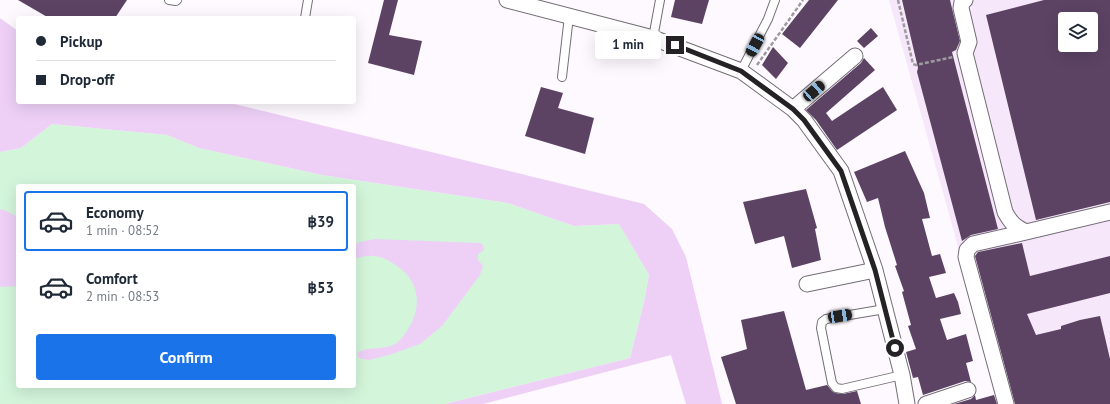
<!DOCTYPE html>
<html lang="en">
<head>
<meta charset="utf-8">
<style>
	:root { --surface:#fff; --page:#f2f2f3; --text:#1f2937; --muted:#747a83; --line:#e0e1e3; --accent:#1a73e8 }
	body { margin:0; font-family:"PT Sans",sans-serif; background:var(--page); color:var(--text); height:100vh; display:flex; flex-direction:column; font-size:15px; white-space:nowrap }
	* { box-sizing:border-box; margin:0 }
	p { font-size:13px; color:var(--muted) }
	.icon { flex:none; width:22px; height:22px; fill:none; stroke:currentColor; stroke-width:2; stroke-linecap:round; stroke-linejoin:round }
	.map { position:relative; flex:1; overflow:hidden }
	.sheet { position:absolute; left:16px; top:184px; width:340px; height:204px; display:flex; flex-direction:column; background:var(--surface); border-radius:4px; box-shadow:0 4px 16px #0002 }
	.sheet>* { flex:none }
	.guide { position:absolute; left:16px; top:16px; width:340px; height:88px; border-radius:4px; box-shadow:0 4px 16px #0002; display:grid; align-content:center; height:88px; padding:0 20px; background:var(--surface) }
	.tools { position:absolute; left:1058px; top:12px; display:grid; gap:8px }
	.tools a { display:grid; place-items:center; width:40px; height:40px; border-radius:4px; background:var(--surface); box-shadow:0 4px 16px #0002; font-size:20px }
	.end { position:absolute; width:18px; height:18px; margin:-9px; border:5px solid #252226; background:#fff; box-shadow:0 0 0 2px #fff }
	.from { border-radius:50% }
	.bubble { position:absolute; height:28px; border-radius:4px; background:var(--surface); box-shadow:0 4px 16px #0002; font-size:13px; font-weight:700; line-height:28px; text-align:center }
	.car { position:absolute; width:12px; height:24px; margin:-12px -6px; border-radius:5px; box-shadow:0 0 3px 1px #0007; background:linear-gradient(#222 24%,#8ab4d8 0 40%,#222 0 76%,#8ab4d8 0 86%,#222 0) }
	.guide b { display:flex; align-items:center; gap:14px; height:38px; font-size:15px }
	.guide b+b { border-top:1px solid var(--line) }
	.guide i { width:10px; height:10px; background:var(--text) }
	ul { padding:7px 0 0; list-style:none }
	li { display:flex; align-items:center; gap:12px; height:60px; margin:0 8px 6px; padding:0 12px; border:2px solid transparent; border-radius:4px }
	li div { flex:1 }
	li b { display:block; font-size:15px }
	li em { font-style:normal; font-weight:700 }
	li.current { border-color:var(--accent) }
	li>.icon { width:36px; height:36px; stroke-width:1.5 }
	.button { display:flex; gap:8px; margin-top:auto; padding:8px 20px }
	.button a { flex:1; height:46px; border-radius:4px; background:var(--accent); color:#fff; font-size:16px; font-weight:700; line-height:46px; text-align:center }
	.map>svg:first-child { display:block }
	.built { fill:#f6e8fa; fill-rule:evenodd }
	.green { fill:#d3f5da; fill-rule:evenodd }
	.water { fill:#eed0f7 }
	.building { fill:#5c4364; fill-rule:evenodd }
	.lines { fill:none; stroke-linecap:round; stroke-linejoin:round }
	.service-casing { stroke:#746d77; stroke-width:10 }
	.minor-casing { stroke:#746d77; stroke-width:17 }
	.path { stroke:#9e9a9f; stroke-width:2.5; stroke-dasharray:4 2; stroke-linecap:butt }
	.service { stroke:#fff; stroke-width:8 }
	.minor { stroke:#fff; stroke-width:15 }
	.route { stroke:#252226; stroke-width:5 }
</style>
</head>
<body>
<div class="map">
<svg width="1110" height="404" viewBox="0 0 1110 404">
	<rect width="100%" height="100%" fill="#fdf9fe"/>
	<path class="built" d="M889,0H1110V404H997L954,232ZM1065,19H1091V45H1065Z"/>
	<path class="green" d="M52,124L167,135L199,148L322,175L508,203L574,226L619,224L649,275L644,302L630,358L445,404H0V152L21,148ZM18,186H354V386H18Z"/>
	<path class="water" d="M0,18L18,31V102H226L644,204L672,229L686,257L722,404H686L671,355L483,404H445L630,358L644,302L649,275L619,224L574,226L508,203L322,175L199,148L167,135L52,124L21,148L0,152Z
		M2,209L18,217V286L0,287V210Z
		M375,239L480,243L483,245L484,250L478,254V260L483,266L480,275L442,326L420,344L389,355L369,360L358,358L357,353C369,345 389,352 400,340C421,317 425,285 397,266C382,255 372,253 354,259V245L360,242Z"/>
	<path class="building" d="M18,0H127L115,18H49Z
		M384,0H398L389,35L422,41L414,75L368,63Z
		M675,0H709L702,24L671,17Z
		M809,0H838L800,48L782,34Z
		M902,0H950L960,41L956,50L952,52L998,229L971,235L962,241L917,72L918,68Z
		M1044,0H1110V202L1036,220L986,15ZM1065,19H1091V45H1065Z
		M871,28L878,36L864,48L857,41Z
		M773,47L788,63L776,79L762,65Z
		M864,58L875,70L826,113L832,121L883,87L897,110L837,150L816,120L806,110L861,63Z
		M541,87L563,93L558,108L594,118L585,154L525,136Z
		M905,151L924,193L930,218L922,219L932,256L940,254L946,273L929,277L936,298L954,293L958,302L961,314L940,319L947,340L966,334L973,361L966,363L971,382L965,381L923,395L918,377L913,378L906,352L916,349L908,326L911,325L902,292L904,291L895,266L897,265L885,227L878,198L867,202L854,172Z
		M806,189L817,228L815,229L821,260L792,268L784,236L755,244L743,202Z
		M1022,243L1030,276L1110,256V293L1027,314L1036,335L1061,329V326L1080,320L1100,316L1110,359V404H1015L975,256L978,252Z
		M784,311L806,390L827,385L832,391L835,393L843,394L857,391L861,404H736L721,357L747,349L741,320Z
		M975,395L976,400L994,395L997,404H954L971,399Z"/>
	<g class="lines">
		<g class="service-casing">
			<path id="service" d="M169,0L176,1L177,0
				M305,18L308,0
				M653,38L660,0
				M741,71L768,19L775,0
				M562,77L569,16
				M885,309L826,319L822,322L821,328L832,383L836,388L842,389L902,375"/>
		</g>
		<g class="minor-casing">
			<path id="minor" d="M507,0L653,38L741,71L793,109L804,120L841,171L875,270L902,375L907,404
				M965,0L962,2L961,8L969,42L965,53L1005,212C1011,223 1014,226 1026,232L1110,212
				M793,109L855,56
				M807,284L875,270
				M926,404L968,390
				M1006,404L966,257L967,250L973,244L1026,232"/>
		</g>
		<path class="path" d="M898,0L913,64L916,65L953,57
			M757,65L803,0"/>
		<use href="#service" class="service"/>
		<use href="#minor" class="minor"/>
	</g>
	<g class="lines">
		<path class="route" d="M675,45L741,71L793,109L804,120L841,171L875,270L895,348"/>
	</g>
</svg>
<div class="tools">
<a><svg class="icon" aria-label="layers" viewBox="0 0 24 24"><path d="M12 4l9 5-9 5-9-5zM3 14l9 5 9-5"/></svg></a>
</div>
<i class="end from" style="left:895px;top:348px"></i>
<i class="end" style="left:675px;top:45px"></i>
<div class="bubble" style="left:595px;top:31px;width:66px">1 min</div>
<i class="car" style="left:755px;top:45px;rotate:208deg"></i>
<i class="car" style="left:814px;top:91px;rotate:49deg"></i>
<i class="car" style="left:840px;top:316px;rotate:81deg"></i>
<div class="guide">
<b><i class="from"></i>Pickup</b>
<b><i></i>Drop-off</b>
</div>
<section class="sheet">
<ul>
<li class="current"><svg class="icon" aria-label="car" viewBox="0 0 24 24"><path d="M5 17H2v-5l4-1 3-4h7l3 4 3 1v5h-3M9 17h6M6 11h13"/><circle cx="7" cy="17" r="2"/><circle cx="17" cy="17" r="2"/></svg><div><b>Economy</b><p>1 min · 08:52</p></div><em>฿39</em></li>
<li><svg class="icon" aria-label="car" viewBox="0 0 24 24"><path d="M5 17H2v-5l4-1 3-4h7l3 4 3 1v5h-3M9 17h6M6 11h13"/><circle cx="7" cy="17" r="2"/><circle cx="17" cy="17" r="2"/></svg><div><b>Comfort</b><p>2 min · 08:53</p></div><em>฿53</em></li>
</ul>
<div class="button"><a>Confirm</a></div>
</section>
</div>
</body>
</html>
